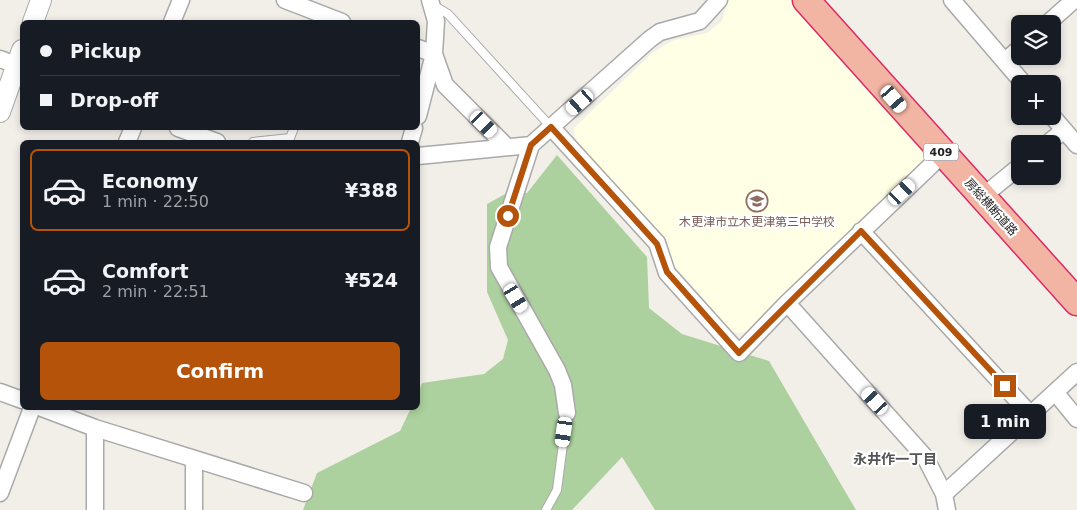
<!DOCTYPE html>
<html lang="en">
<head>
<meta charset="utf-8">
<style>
	:root { --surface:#171b24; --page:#20242c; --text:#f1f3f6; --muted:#9ea1a6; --line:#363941; --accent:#b45309 }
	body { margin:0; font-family:"DejaVu Sans","Noto Sans JP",sans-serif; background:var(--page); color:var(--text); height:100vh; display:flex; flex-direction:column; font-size:19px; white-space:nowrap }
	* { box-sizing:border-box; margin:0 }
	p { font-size:16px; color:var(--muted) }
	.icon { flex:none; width:28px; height:28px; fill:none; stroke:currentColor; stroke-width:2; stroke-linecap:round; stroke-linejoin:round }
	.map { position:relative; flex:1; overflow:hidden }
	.details { position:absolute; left:20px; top:140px; width:400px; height:270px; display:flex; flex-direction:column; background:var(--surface); border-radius:8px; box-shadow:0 2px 8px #0003 }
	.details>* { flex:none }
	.banner { position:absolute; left:20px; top:20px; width:400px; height:110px; border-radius:8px; box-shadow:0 2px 8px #0003; display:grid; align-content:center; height:110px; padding:0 20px; background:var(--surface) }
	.fabs { position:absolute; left:1011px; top:15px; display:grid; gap:10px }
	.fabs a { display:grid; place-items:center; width:50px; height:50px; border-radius:8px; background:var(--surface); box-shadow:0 2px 8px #0003; font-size:25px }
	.end { position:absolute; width:22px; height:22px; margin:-11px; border:6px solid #b45309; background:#fff; box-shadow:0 0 0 2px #fff }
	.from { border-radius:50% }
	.bubble { position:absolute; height:35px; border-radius:8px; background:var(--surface); box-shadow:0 2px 8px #0003; font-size:16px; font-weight:700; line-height:35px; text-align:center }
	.car { position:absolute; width:15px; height:30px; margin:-15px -8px; border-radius:6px; box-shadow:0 0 4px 1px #0007; background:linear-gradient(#fff 24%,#345 0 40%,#fff 0 76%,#345 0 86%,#fff 0) }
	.banner b { display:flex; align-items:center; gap:18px; height:48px; font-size:19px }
	.banner b+b { border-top:1px solid var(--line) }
	.banner i { width:12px; height:12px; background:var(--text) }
	ul { padding:9px 0 0; list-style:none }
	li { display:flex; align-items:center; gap:15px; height:82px; margin:0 10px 8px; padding:0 10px; border:2px solid transparent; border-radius:8px }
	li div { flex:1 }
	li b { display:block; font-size:19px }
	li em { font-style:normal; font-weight:700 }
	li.selected { border-color:var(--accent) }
	li>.icon { width:45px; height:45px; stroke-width:1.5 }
	.button { display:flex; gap:10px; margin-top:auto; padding:10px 20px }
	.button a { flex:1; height:58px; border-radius:8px; background:var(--accent); color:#fff; font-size:20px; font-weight:700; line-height:58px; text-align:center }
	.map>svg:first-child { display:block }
	.education { fill:#ffffe5 }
	.forest { fill:#add19e }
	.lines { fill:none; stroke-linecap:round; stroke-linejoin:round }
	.service-casing { stroke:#a9a9a9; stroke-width:10 }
	.minor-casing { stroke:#a9a9a9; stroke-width:19 }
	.tertiary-casing { stroke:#a9a9a9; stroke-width:22 }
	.trunk-casing { stroke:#dc2a67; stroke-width:29 }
	.service { stroke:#fff; stroke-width:8 }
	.minor { stroke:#fff; stroke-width:16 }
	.tertiary { stroke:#fff; stroke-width:20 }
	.trunk { stroke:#f2b4a3; stroke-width:26 }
	.route { stroke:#b45309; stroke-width:6 }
	.labels { text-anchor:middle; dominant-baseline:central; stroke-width:4.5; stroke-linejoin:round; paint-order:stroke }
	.shield { fill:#fff; stroke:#646464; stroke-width:1 }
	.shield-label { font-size:11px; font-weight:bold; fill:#222 }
	.street-label { font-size:12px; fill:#222; stroke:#fff }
	.education-label { font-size:12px; fill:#785e54; stroke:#fff }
	.neighbourhood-label { font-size:14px; font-weight:bold; fill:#555; stroke:#fff }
</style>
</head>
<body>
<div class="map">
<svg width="1077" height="510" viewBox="0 0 1077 510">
	<rect width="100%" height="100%" fill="#f2efe9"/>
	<path class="education" d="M728,0H791L929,157L766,315L746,332L739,333L732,332L673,264L583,151L575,138L574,128L652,53L674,40L707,33L722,21Z"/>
	<path class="forest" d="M557,155L647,257L649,308L682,334L769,361L856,510H655L622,457L572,510H303L317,473L400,431L411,408H418V394L422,383L484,374L503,359L508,340L487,292V204L507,193H527Z"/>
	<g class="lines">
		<g class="service-casing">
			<path id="service" d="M433,5L448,14L551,127
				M253,142L290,138L294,128
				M546,510L557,490L567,413"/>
		</g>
		<g class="minor-casing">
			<path id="minor" d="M285,0L342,22
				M952,0L1024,84
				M172,22L181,0
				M1047,24L1074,0
				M418,48L434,54L445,85L507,147
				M0,59L22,67
				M1005,61L1020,48
				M418,116L434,54L436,21L430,0
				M1052,116L1077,145
				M551,127L657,243L667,273L739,353L787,303
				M178,128L217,142
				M127,142L133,128
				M410,142L414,128
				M1047,144L1064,130
				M943,154L787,303L925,457L944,494L947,510
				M418,156L531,145
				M982,197L1020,166
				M861,231L1031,415
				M0,392L22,400
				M1055,392L1077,419
				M42,408L95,428L304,493
				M567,413L563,385L557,370L499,267L498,247L531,145L650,39L660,32L700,21L719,0
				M0,493L32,408
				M944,494L1077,372
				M95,510V428
				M194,510V459"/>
		</g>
		<g class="tertiary-casing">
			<path id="tertiary" d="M33,22L41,0
				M0,112L22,50"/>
		</g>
		<g class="trunk-casing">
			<path id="trunk" d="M806,0L1077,302"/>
		</g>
		<use href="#service" class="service"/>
		<use href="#minor" class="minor"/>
		<use href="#tertiary" class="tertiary"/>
		<use href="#trunk" class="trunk"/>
	</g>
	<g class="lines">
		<path class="route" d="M508,216L531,145L551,127L657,244L667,272L739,353L861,231L1005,386"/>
	</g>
	<defs>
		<g id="school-ring" transform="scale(1.125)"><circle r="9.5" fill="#fff" stroke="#8d6e63" stroke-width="1.5"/><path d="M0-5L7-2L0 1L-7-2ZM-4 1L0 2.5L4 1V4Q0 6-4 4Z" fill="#8d6e63"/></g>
	</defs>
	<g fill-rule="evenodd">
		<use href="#school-ring" x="757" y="201"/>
	</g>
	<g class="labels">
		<rect class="shield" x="923.5" y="143.5" width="35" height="17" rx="4"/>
		<g class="shield-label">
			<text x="941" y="152">409</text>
		</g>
		<g class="street-label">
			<text transform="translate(991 207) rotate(48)">房総横断道路</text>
		</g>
		<g class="education-label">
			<text x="757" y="222">木更津市立木更津第三中学校</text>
		</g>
		<g class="neighbourhood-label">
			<text x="895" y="459">永井作一丁目</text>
		</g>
	</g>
</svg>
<div class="fabs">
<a><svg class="icon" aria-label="layers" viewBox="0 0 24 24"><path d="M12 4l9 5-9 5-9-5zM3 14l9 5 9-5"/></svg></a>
<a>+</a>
<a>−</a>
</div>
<i class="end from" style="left:508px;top:216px"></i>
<i class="end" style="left:1005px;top:386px"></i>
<div class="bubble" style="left:964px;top:404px;width:82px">1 min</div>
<i class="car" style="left:894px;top:99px;rotate:139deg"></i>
<i class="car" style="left:580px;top:102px;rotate:229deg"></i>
<i class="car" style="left:484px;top:124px;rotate:135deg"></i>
<i class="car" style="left:902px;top:192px;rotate:47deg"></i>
<i class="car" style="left:516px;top:298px;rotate:149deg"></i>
<i class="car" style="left:875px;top:401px;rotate:318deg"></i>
<i class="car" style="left:564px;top:432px;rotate:188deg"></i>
<div class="banner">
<b><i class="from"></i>Pickup</b>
<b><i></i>Drop-off</b>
</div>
<section class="details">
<ul>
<li class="selected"><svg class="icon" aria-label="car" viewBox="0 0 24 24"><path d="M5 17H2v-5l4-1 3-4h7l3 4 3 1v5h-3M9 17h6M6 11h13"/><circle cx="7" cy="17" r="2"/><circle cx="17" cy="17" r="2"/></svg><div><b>Economy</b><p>1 min · 22:50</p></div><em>¥388</em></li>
<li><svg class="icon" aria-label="car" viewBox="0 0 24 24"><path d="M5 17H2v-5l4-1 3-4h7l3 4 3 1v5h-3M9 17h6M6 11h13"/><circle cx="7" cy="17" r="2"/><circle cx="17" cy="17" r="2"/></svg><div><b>Comfort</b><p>2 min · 22:51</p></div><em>¥524</em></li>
</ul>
<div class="button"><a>Confirm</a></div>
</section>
</div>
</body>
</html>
